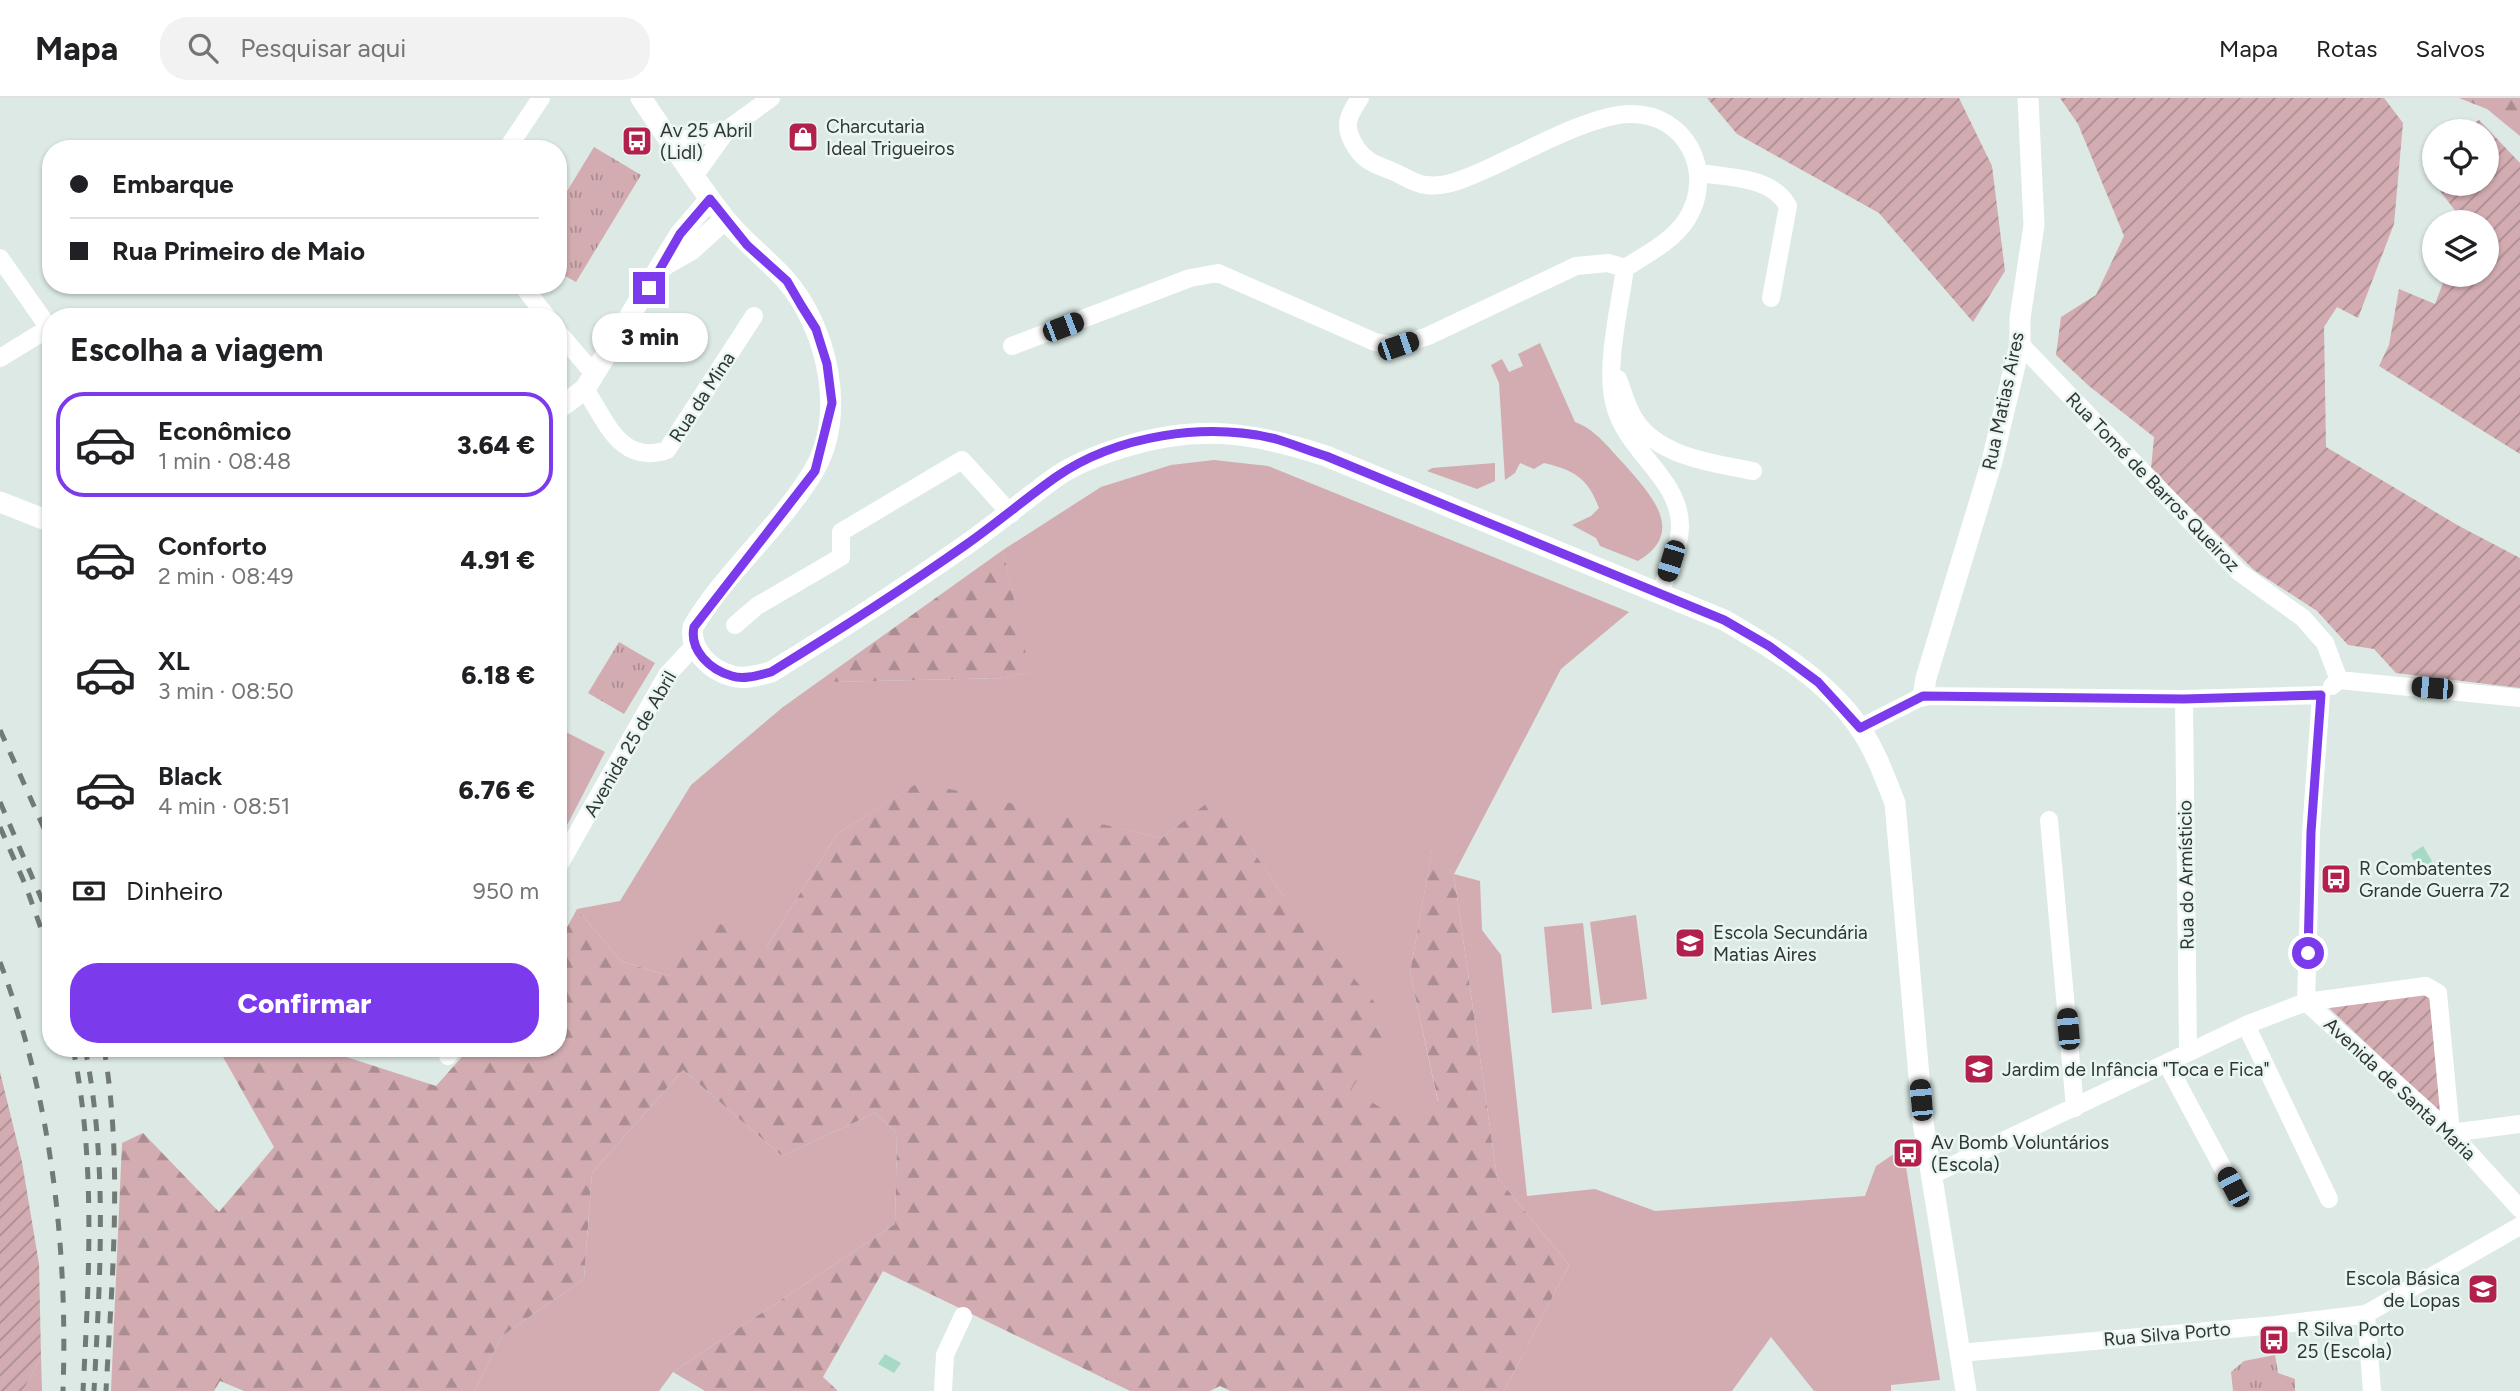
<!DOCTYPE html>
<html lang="pt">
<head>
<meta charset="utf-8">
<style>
	:root { --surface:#fff; --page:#f2f2f2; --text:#202124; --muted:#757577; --line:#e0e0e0; --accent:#7c3aed }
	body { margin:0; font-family:Figtree,sans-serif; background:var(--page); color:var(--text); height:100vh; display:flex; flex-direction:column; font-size:26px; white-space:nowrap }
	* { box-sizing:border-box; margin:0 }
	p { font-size:23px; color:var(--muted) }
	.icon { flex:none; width:38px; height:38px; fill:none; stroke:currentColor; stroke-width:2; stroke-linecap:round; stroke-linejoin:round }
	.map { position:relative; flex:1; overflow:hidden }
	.drawer { position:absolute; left:42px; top:210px; width:525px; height:749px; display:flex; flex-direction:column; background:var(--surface); border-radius:28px; box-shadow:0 2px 5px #0004 }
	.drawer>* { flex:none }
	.top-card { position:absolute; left:42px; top:42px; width:525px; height:154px; border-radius:28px; box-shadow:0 2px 5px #0004; display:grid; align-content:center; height:154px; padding:0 28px; background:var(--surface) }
	.tools { position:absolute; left:2422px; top:21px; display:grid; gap:14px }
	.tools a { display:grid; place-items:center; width:77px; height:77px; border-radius:50%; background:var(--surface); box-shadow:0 2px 5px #0004; font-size:35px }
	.end { position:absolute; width:32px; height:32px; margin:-16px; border:9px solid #7c3aed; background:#fff; box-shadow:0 0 0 4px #fff }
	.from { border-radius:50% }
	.bubble { position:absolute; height:49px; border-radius:24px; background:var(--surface); box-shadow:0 2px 5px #0004; font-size:23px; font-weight:800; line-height:49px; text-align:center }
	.car { position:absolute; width:21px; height:42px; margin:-21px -10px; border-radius:9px; box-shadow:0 0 5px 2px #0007; background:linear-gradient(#222 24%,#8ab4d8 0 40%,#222 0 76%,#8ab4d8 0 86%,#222 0) }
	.top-card b { display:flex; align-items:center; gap:24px; height:66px; font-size:26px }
	.top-card b+b { border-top:2px solid var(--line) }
	.top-card i { width:18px; height:18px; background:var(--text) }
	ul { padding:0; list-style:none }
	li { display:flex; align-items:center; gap:21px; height:105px; margin:0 14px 10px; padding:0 14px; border:4px solid transparent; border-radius:28px }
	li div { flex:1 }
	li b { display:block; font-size:26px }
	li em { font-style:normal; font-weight:800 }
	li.selected { border-color:var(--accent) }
	li>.icon { width:63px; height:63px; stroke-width:1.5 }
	h2 { padding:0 28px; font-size:32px; line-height:84px }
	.pay { display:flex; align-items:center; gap:18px; height:77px; padding:0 28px; font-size:26px }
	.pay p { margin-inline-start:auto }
	.cta { display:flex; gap:14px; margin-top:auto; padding:14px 28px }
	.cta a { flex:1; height:80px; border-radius:28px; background:var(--accent); color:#fff; font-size:28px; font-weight:800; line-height:80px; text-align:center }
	header { display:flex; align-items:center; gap:42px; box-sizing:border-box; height:98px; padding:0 35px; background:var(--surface); border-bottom:2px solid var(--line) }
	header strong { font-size:33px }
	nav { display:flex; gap:38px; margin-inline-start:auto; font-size:24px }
	.search { width:490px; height:63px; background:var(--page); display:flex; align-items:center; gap:18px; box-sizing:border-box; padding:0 24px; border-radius:28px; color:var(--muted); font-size:26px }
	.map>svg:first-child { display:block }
	.grass { fill:#d2acb1 }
	.forest { fill:url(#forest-firs) }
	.park { fill:url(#park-tufts) }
	.garden { fill:url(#garden-furrows) }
	.water { fill:#a6dac6 }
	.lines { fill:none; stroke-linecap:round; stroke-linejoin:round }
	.minor { stroke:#fff; stroke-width:18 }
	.tertiary { stroke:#fff; stroke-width:21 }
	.rail { stroke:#727a77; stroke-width:5; stroke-dasharray:12 12; stroke-linecap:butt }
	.route { stroke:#7c3aed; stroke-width:9 }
	.labels { text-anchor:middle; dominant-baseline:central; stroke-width:5; stroke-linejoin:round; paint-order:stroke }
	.poi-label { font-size:19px; fill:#313634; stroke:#e9f6f1; text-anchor:start }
	.street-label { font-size:19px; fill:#313634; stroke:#e9f6f1 }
</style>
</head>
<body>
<header>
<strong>Mapa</strong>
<div class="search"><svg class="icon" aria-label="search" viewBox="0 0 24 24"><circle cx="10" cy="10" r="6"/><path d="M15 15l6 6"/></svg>Pesquisar aqui</div>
<nav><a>Mapa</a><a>Rotas</a><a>Salvos</a></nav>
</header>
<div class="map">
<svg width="2520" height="1293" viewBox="0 0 2520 1293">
	<defs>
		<pattern id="forest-firs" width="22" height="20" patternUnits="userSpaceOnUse" patternTransform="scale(1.75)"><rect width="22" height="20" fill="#d2acb1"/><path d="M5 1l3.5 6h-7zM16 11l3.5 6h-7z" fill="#ab8d91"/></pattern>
		<pattern id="park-tufts" width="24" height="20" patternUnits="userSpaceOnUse" patternTransform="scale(1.75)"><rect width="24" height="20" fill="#d2acb1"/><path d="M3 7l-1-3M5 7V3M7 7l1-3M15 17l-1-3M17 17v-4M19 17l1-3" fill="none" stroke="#ab8d91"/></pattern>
		<pattern id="garden-furrows" width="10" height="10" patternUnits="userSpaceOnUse" patternTransform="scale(1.75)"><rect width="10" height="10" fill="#d2acb1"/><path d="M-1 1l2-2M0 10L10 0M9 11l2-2" fill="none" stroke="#ab8d91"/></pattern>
	</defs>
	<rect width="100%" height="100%" fill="#dce9e4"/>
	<path class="grass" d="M1540,245L1575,324C1595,331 1609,350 1624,366C1651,397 1687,434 1638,463L1600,448L1596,440L1572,427L1591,418L1599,410C1588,380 1574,372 1544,365L1534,371L1520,365L1515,375L1505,382L1499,285L1491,267L1502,261L1509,274L1523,268L1518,256Z
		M1214,362L1268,368L1629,514L1561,571L1454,776L1480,783L1482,832L1501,857L1527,1098L1595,1091L1655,1113L1865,1098L1876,1068L1903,1050L1940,1282L1891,1287V1293H1814L1771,1239L1732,1293H1504L1569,1167L1497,1079L1454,777L1432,752L1410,875L1438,1004L1398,1021L1350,993L1284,799L1216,699L1162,740L918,685L837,736L766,850L669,878L621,863L577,811L620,803L691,687L783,609L828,584L1005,580L1029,574L1003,452L1101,389L1171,367Z
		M1495,365V383L1477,391L1427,373L1432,370Z
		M562,632L605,654L564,733L558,730V639Z
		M1636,817L1647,901L1601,907L1590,824Z
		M1583,825L1592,911L1552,915L1544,829Z
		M683,972L782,1058L875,1015L897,1035L895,1126L673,1274L659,1293H474L502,1238L584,1181L592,1075Z
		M41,1259L42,1293H23Z"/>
	<path class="forest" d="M2459,0H2520V38L2487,11Z
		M1003,452L1030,574L1005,580L829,584L783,609Z
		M919,684L1162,740L1216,698L1284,799L1393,926L1351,992L1398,1020L1438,1003L1410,875L1432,751L1454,777L1497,1079L1569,1167L1504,1293H1230L1220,1288L1210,1293H1130L883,1173L823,1279L838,1293H705L673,1274L895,1126L897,1035L875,1015L782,1058L683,972L592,1075L584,1181L502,1238L474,1293H244L220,1283L214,1293H111L122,1045L143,1035L219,1114L274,1049L218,950L334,955L436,988L470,950H558V846L577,811L621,863L669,878L709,820L766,850L837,736Z"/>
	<path class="park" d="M594,49L641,77L576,184L558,174V108Z
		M619,544L655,565L624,616L588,595Z
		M2275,1257L2278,1275L2295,1281V1293H2233L2231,1274L2244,1263Z"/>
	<path class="garden" d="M1707,0H1959L1992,68L2005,173L1973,224L1879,115L1737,36Z
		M2060,0H2384L2403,25L2394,126L2358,220L2337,209L2324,229L2326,349L2459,428L2520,460V590L2396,575L2374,551L2348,547L2317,513L2254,472L2151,371L2154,339L2089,288L2056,257L2061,219L2096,197L2124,138L2078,26Z
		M2479,22L2520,65V356L2379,268L2389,247L2399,191L2435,206L2446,177H2487V124H2464L2433,84L2434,81V86H2487V33H2459Z
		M2429,896L2442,1017L2326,907Z
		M0,974L22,1064L39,1166L41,1259L23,1293H0Z"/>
	<path class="water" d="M2423,748L2432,763L2427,768L2413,761L2411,756Z
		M885,1256L901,1265L894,1275L878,1266Z"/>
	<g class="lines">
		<path class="minor" d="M1360,0C1346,20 1343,30 1357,51C1366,64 1377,67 1392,73C1402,77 1415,86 1426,87C1447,90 1468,79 1487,71C1523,55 1592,16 1630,16C1686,15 1716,74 1687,121C1673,143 1647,156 1625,170
			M671,45L728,31
			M507,51L541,0
			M1700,75C1730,80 1771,78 1788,108L1771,200
			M694,78L728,31L771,0
			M0,160L49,230L0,260
			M1625,170C1620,209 1604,270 1615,308C1627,354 1680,380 1680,428C1680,449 1667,475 1660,495
			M522,187L547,219
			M558,234L595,277
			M2020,246L2239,474L2303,520L2325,545L2339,582
			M1012,248L1190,180L1218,175L1375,244L1398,248L1428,238L1576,168L1608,165L1625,170
			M1618,281C1623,294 1627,310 1635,322C1659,359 1713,365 1753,373
			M585,291C606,323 621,368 667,352L754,218
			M735,527L757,508L841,459V434L962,362L1011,416
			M2332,588L2339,582L2520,600
			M2184,601L2188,952
			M1860,630L1923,598L2184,601L2321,597
			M2049,722L2075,1010
			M558,769L667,577L694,548
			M2306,904L2311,734L2321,597
			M2306,904L2451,1035L2520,1111
			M2246,927L2329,1101
			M448,958L453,950
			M2167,966L2233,1089
			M1930,1078L2246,927L2306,904L2426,888L2438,895L2451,1035L2520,1026
			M2366,1216L2372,1293
			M1959,1255L2275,1227L2366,1216L2520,1128
			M943,1293L945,1257L963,1218"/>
		<path class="tertiary" d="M641,0C669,41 695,83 726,122C744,144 766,160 785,181C827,229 848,317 813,374C779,430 726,473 693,529C689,552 710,572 732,578C744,582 759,577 771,574C836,534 900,493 963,449C995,427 1024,402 1056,379C1076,365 1101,356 1124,349C1199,326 1253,334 1326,358L1724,522C1774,551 1828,582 1861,632C1876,654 1885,680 1895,705L1923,1024L1966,1293
			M663,168L691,152L725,121
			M558,311L585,291L680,136L710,101
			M0,404L51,424
			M1923,598L1926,580L1992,363L2020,246V220L2034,127L2028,0"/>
		<path class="rail" d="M0,632L51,746
			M0,704L51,823
			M0,729L25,786L51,858
			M0,864C51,999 68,1149 63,1293
			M73,950C96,1063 89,1179 83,1293
			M85,950C108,1063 100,1179 94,1293
			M104,950C123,1063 112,1180 106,1293"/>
	</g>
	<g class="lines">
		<path class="route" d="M649,190L680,136L710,101L747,147L787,183L801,207L816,231L827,266L832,305L815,373L694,529C689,552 710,572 732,578C744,582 759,577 771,574C838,533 903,491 967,446C997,425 1026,400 1056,379C1117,337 1205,324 1276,341C1293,346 1309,353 1326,358L1724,522L1769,548L1818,584L1860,630L1923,598L2184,601L2321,597L2311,734L2308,855"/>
	</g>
	<defs>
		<g id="shop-square" transform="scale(1.575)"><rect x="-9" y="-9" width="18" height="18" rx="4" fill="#b2204c" stroke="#e9f6f1"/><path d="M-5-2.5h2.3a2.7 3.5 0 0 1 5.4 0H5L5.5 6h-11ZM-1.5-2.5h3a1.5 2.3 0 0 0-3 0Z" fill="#fff"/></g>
		<g id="bus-square" transform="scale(1.575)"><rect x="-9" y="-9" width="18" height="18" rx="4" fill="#b2204c" stroke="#e9f6f1"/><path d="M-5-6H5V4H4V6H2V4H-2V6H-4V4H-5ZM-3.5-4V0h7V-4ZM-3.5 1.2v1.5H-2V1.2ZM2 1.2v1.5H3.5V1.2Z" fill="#fff"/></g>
		<g id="school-square" transform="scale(1.575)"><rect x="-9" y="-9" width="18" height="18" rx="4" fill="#b2204c" stroke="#e9f6f1"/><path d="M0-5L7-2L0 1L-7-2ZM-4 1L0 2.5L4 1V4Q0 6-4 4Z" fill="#fff"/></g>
	</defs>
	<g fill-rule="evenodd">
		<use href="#shop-square" x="803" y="39"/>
		<use href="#bus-square" x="637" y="43"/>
		<use href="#bus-square" x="2336" y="781"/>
		<use href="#school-square" x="1690" y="845"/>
		<use href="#school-square" x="1979" y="971"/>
		<use href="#bus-square" x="1908" y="1055"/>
		<use href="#school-square" x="2483" y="1191"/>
		<use href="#bus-square" x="2274" y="1242"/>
	</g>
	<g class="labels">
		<g class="poi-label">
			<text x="826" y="28">Charcutaria<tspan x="826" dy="22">Ideal Trigueiros</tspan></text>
			<text x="660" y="32">Av 25 Abril<tspan x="660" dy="22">(Lidl)</tspan></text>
			<text x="2359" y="770">R Combatentes<tspan x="2359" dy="22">Grande Guerra 72</tspan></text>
			<text x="1713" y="834">Escola Secundária<tspan x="1713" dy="22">Matias Aires</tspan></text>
			<text x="2002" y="971">Jardim de Infância "Toca e Fica"</text>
			<text x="1931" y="1044">Av Bomb Voluntários<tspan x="1931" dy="22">(Escola)</tspan></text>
			<text x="2460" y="1180" text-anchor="end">Escola Básica<tspan x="2460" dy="22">de Lopas</tspan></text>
			<text x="2297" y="1231">R Silva Porto<tspan x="2297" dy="22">25 (Escola)</tspan></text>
		</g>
		<g class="street-label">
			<text transform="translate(702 299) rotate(-57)">Rua da Mina</text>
			<text transform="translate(2003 303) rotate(-78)">Rua Matias Aires</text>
			<text transform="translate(2153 384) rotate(46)">Rua Tomé de Barros Queiroz</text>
			<text transform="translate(630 646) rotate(-60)">Avenida 25 de Abril</text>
			<text transform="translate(2186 777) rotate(-91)">Rua do Armísticio</text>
			<text transform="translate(2400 991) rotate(43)">Avenida de Santa Maria</text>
			<text transform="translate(2167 1236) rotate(-5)">Rua Silva Porto</text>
		</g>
	</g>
</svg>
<div class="tools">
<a><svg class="icon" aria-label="locate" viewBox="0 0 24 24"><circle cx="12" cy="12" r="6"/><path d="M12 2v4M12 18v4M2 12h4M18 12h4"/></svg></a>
<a><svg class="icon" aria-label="layers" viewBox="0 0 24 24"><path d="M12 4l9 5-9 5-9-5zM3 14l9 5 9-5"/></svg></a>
</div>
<i class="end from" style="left:2308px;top:855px"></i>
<i class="end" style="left:649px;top:190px"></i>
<div class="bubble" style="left:592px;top:215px;width:116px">3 min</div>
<i class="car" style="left:1063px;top:229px;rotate:69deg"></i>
<i class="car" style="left:1398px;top:248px;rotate:71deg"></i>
<i class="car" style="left:1671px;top:463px;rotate:197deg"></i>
<i class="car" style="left:2432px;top:590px;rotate:275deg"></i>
<i class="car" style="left:2068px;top:931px;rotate:355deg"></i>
<i class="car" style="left:1921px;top:1002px;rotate:355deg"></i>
<i class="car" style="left:2233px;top:1089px;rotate:332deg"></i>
<div class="top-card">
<b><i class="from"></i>Embarque</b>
<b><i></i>Rua Primeiro de Maio</b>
</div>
<section class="drawer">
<h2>Escolha a viagem</h2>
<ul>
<li class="selected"><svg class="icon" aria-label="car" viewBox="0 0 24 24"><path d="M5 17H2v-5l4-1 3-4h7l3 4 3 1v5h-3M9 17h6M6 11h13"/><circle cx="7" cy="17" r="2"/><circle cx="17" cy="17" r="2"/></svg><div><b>Econômico</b><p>1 min · 08:48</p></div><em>3.64 €</em></li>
<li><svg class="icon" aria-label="car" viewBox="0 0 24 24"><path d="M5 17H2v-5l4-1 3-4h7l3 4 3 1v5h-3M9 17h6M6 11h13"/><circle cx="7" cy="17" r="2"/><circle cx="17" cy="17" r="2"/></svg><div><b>Conforto</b><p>2 min · 08:49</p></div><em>4.91 €</em></li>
<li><svg class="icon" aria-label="car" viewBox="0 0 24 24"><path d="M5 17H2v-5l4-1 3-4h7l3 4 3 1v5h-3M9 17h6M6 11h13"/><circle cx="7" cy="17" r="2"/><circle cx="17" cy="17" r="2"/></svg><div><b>XL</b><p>3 min · 08:50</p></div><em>6.18 €</em></li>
<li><svg class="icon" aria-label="car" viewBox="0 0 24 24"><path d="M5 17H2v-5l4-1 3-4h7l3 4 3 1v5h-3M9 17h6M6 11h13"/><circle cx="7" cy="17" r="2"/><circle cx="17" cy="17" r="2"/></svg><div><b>Black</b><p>4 min · 08:51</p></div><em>6.76 €</em></li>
</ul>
<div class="pay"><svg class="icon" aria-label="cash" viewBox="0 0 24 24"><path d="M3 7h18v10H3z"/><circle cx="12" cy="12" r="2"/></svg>Dinheiro<p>950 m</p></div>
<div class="cta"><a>Confirmar</a></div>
</section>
</div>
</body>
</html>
